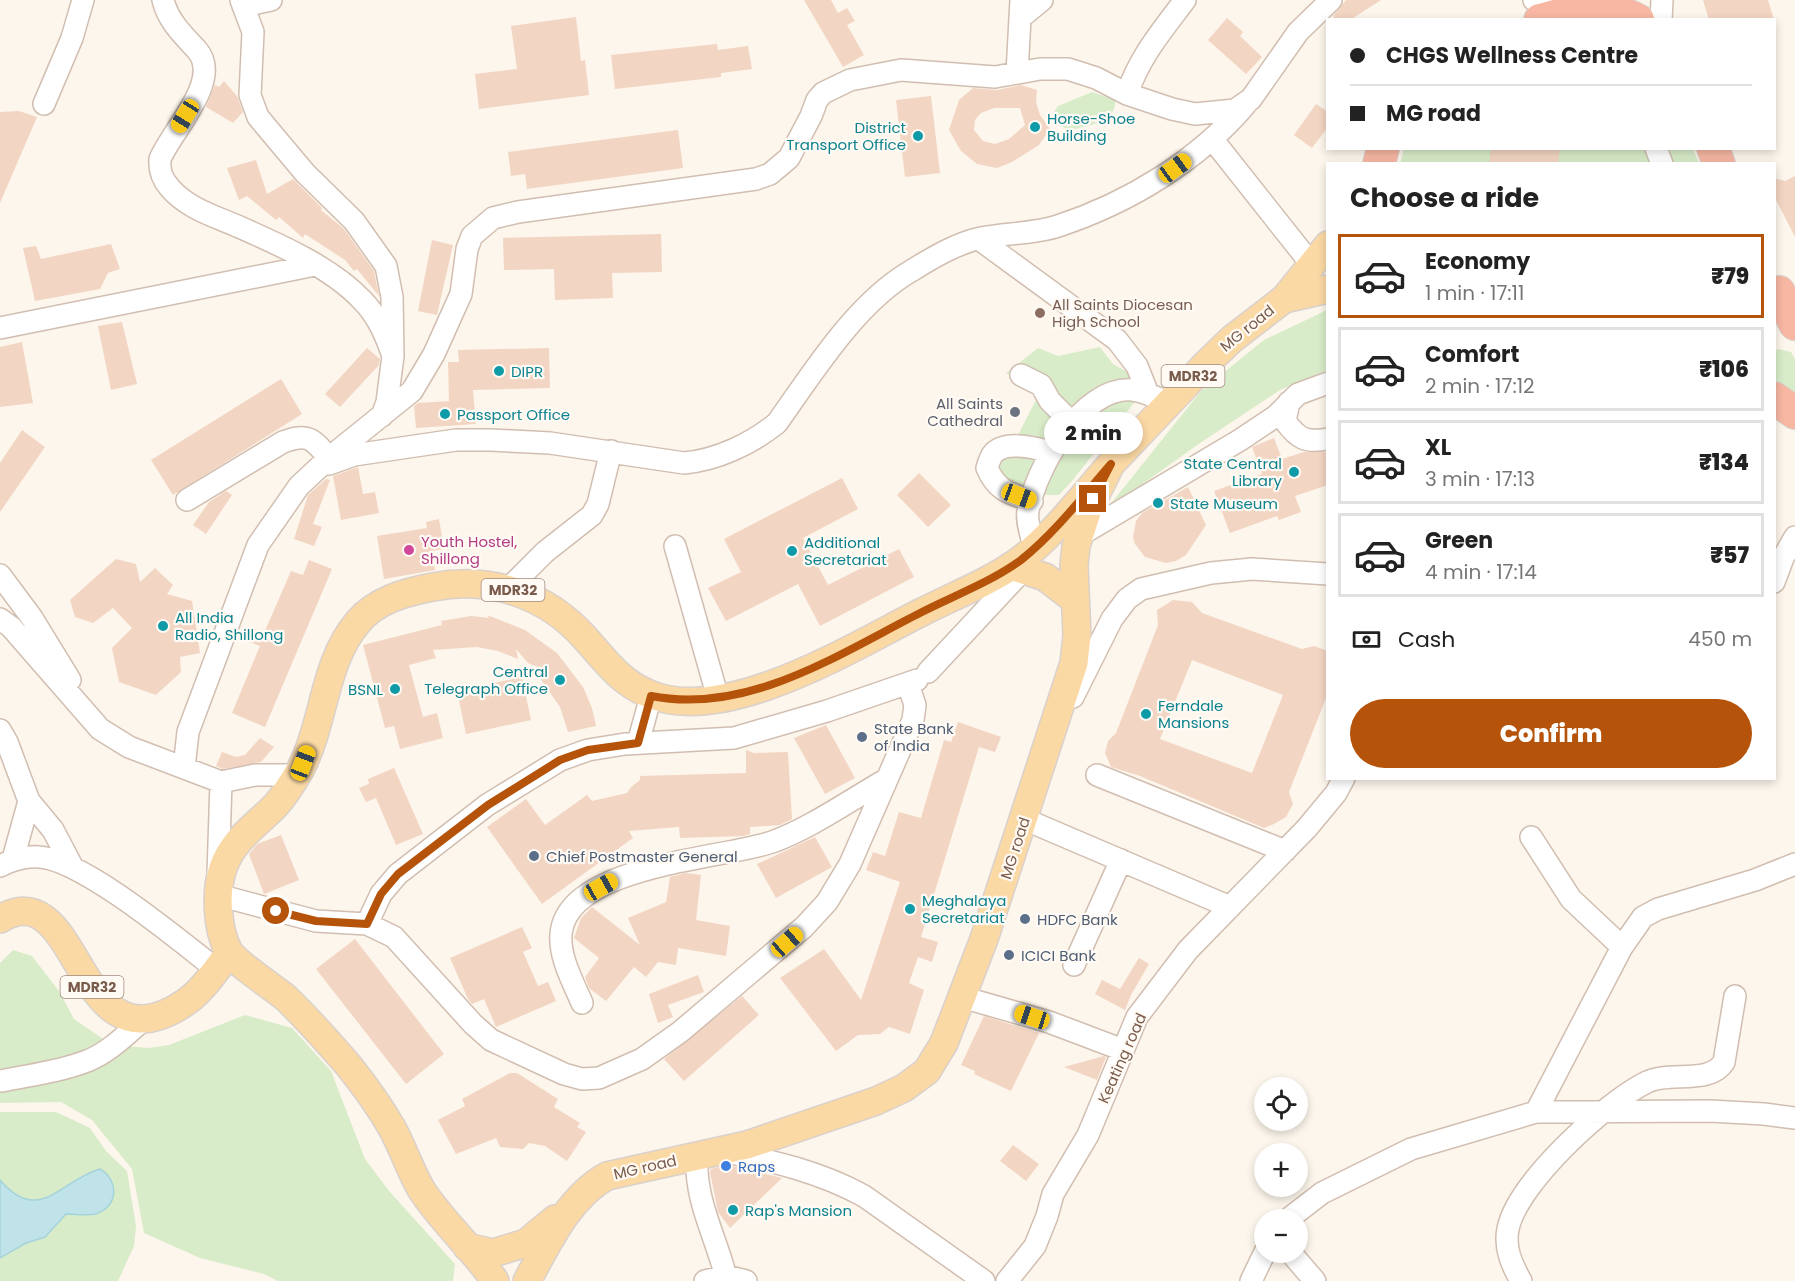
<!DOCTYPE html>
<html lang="en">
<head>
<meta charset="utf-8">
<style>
	:root { --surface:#fff; --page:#f2f2f2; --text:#222; --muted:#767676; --line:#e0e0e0; --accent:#b45309 }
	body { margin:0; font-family:Poppins,sans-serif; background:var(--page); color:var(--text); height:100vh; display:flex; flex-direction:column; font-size:22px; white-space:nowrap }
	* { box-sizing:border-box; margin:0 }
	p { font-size:20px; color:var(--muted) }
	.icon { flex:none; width:33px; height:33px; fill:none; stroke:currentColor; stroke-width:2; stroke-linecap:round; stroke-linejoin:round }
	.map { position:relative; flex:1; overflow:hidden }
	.panel { position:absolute; left:1326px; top:162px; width:450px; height:618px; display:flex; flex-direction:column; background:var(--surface); border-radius:0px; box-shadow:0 3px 9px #0003 }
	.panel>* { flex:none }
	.banner { position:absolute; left:1326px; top:18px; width:450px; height:132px; border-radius:0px; box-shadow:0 3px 9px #0003; display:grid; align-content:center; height:132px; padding:0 24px; background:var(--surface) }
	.tools { position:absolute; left:1254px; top:1077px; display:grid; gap:12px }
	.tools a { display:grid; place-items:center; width:54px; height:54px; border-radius:50%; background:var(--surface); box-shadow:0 3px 9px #0003; font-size:30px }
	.end { position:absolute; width:27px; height:27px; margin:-14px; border:8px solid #b45309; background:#fff; box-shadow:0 0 0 3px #fff }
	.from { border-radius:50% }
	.bubble { position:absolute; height:42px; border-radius:21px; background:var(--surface); box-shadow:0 3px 9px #0003; font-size:20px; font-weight:800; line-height:42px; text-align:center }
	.car { position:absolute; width:18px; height:36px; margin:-18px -9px; border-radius:8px; box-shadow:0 0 4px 2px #0007; background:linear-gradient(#f5c518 24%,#345 0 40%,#f5c518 0 76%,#345 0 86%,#f5c518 0) }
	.banner b { display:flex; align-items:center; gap:21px; height:57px; font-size:22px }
	.banner b+b { border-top:2px solid var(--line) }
	.banner i { width:15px; height:15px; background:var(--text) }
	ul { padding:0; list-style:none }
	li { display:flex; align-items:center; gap:18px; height:84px; margin:0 12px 9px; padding:0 12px; border:3px solid var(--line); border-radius:0px }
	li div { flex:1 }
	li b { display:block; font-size:22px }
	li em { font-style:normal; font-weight:800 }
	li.active { border-color:var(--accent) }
	li>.icon { width:54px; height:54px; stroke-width:1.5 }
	h2 { padding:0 24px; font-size:27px; line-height:72px }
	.pay { display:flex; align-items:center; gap:15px; height:66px; padding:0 24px; font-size:22px }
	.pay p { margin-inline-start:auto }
	.button { display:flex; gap:12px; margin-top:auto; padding:12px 24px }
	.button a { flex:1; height:69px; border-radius:36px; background:var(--accent); color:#fff; font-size:24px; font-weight:800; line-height:69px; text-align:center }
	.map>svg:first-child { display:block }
	.green { fill:#d8ecc9 }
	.water { fill:#bfe3e8; stroke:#a5d3da; stroke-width:1.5 }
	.building { fill:#f3d5c3; fill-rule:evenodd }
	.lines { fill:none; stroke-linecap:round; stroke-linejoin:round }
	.minor-casing { stroke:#d1beb0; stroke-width:24 }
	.major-casing { stroke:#dad1cd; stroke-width:30 }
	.highway-casing { stroke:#dad1cd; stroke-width:34 }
	.minor { stroke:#fff; stroke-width:21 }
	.major { stroke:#fbd9a5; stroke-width:27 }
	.highway { stroke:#f7b7a3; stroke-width:32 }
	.route { stroke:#b45309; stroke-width:8 }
	.culture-dot { fill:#0f9aa8; stroke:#fffaf3; stroke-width:2 }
	.education-dot { fill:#8d6e63; stroke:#fffaf3; stroke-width:2 }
	.worship-dot { fill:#6b7280; stroke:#fffaf3; stroke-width:2 }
	.hotel-dot { fill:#d1479c; stroke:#fffaf3; stroke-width:2 }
	.service-dot { fill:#5c6f8a; stroke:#fffaf3; stroke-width:2 }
	.shop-dot { fill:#3f7fe0; stroke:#fffaf3; stroke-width:2 }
	.labels { text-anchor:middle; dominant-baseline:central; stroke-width:4.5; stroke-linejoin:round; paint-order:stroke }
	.shield { fill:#fffaf3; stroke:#a28b7f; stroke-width:1.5 }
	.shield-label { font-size:14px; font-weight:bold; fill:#7a5c4d }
	.culture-label { font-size:15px; fill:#0d838f; stroke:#fffaf3; text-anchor:start }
	.education-label { font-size:15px; fill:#785e54; stroke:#fffaf3; text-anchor:start }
	.street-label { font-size:15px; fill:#7a5c4d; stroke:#fffaf3 }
	.worship-label { font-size:15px; fill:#5b616d; stroke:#fffaf3; text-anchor:end }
	.hotel-label { font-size:15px; fill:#b23c85; stroke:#fffaf3; text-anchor:start }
	.service-label { font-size:15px; fill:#4e5e75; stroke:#fffaf3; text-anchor:start }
	.shop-label { font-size:15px; fill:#366cbe; stroke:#fffaf3; text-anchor:start }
</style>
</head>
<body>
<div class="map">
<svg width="1795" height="1281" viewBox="0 0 1795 1281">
	<rect width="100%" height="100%" fill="#fdf6ec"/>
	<path class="green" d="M1092,92L1115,100C1118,122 1084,127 1068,130L1059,124L1054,112L1058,106Z
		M1404,148L1693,149L1699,163L1400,164Z
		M1327,310V370L1280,390L1200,443L1105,511L1201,391L1264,340Z
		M1100,347L1113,364L1149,384L1072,481L1059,495H1043L993,476L996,452L1013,450L1019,433L1040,392L1006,373L1038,348L1058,356Z
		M1778,349L1791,352L1795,359V400L1775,380L1774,352Z
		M13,950L32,956L59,991L74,1019L112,1045L149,1048L169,1045L245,1015L292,1028L331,1071L365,1159L390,1192L455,1264L453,1281H278L264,1274L200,1258L144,1233L132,1169L92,1120L61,1102L0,1103V963Z
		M0,1112H56L90,1128L106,1151L127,1171L136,1226L134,1246L118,1281H0Z"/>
	<path class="water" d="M100,1169C119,1180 119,1206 96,1214C87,1216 75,1214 66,1214L45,1237L26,1243L0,1258V1180C39,1226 61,1180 100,1169Z"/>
	<path class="building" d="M804,0H831L838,13L847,8L855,21L847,25L864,55L843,67Z
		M1346,0H1381L1350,20H1336L1333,16Z
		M1703,0H1768L1774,20H1709Z
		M576,17L581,61L585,60L589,95L479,109L475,74L517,69L511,26Z
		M1227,18L1243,32L1240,36L1262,57L1246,74L1208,40Z
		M717,44L718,50L748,46L752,69L721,73V77L615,89L611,55Z
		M224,81L237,96L243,112L233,123L206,107L215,85L219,87Z
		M1021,85L1037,90L1036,102L1040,115L1050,129L1039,145L1012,162L997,168L977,164L961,151L949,130L959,100L973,88L997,90ZM994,108H1020L1025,125L1009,139L995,144L983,141L974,130L975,120L981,113Z
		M931,96L940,173L905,177L896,100Z
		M1316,104L1328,112V127L1312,148L1294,135Z
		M19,111L37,117L0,203V112Z
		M678,130L683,168L527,189L525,174L511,176L508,152Z
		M1491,148H1560L1558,164H1489Z
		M256,160L267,194L293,179L322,208L321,210L344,229L374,271L379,296L357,269L354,271L345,260L305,234L303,238L279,217L276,220L247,196L239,200L227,168Z
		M1795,176V237L1774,196V178L1785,181Z
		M661,234L662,272L612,273L613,298L555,300L554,269L504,270L503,238Z
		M432,240L453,245L437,315L418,311Z
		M111,244L120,269L108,273L100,289L35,301L23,248L36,246L41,259Z
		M122,322L137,384L111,390L98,326Z
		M22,342L33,403L0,407V347Z
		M367,348L380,359L379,365L340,407L325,394Z
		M549,348L550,388L473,390L476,424L416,428L414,406L418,403L449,401L448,362H459L458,350Z
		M281,379L302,414L173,495L151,460Z
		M22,430L45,447L0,512V463Z
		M1274,438L1282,459L1304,452H1328V485L1295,496L1301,512L1279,520L1277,516L1230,533L1214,491L1262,474L1252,447Z
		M358,467L363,494L375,492L379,513L341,520L333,476Z
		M919,473L951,505L928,527L897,495Z
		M842,478L858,509L803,538L828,585L899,549L914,577L820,626L798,584L726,621L708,588L741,572L724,539Z
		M326,479L330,480L313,524L322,527L314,546L294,539L308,495Z
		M1188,487L1206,525L1186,555L1176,561L1166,563L1145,557L1135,544L1133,537L1136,521L1142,513Z
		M226,491L232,495L206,534L193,525L209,502Z
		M439,519L444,549L432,551L435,570L384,579L377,536L427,528L426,522Z
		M116,559L136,564L140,582L155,568L173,585L167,594L192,601L200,653L180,657L181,672L156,695L119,682L112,648L132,628L113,608L93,623L75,617L70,600Z
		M309,560L332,569L265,727L232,713L260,646L247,641L253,628L264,633L291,571L303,575Z
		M1173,600L1192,602L1202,613L1302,649L1314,646L1328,651V693L1289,792L1293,804L1286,817L1274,824L1264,828L1140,776L1111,767L1105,753L1108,741L1116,733L1158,625L1157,610ZM1192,660L1283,695L1252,773L1160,739Z
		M487,615L525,630L557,653L583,687L592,708L596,726L568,732L560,707L537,674L548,671L528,663L516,649L518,659L498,651L477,647L433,650L436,658L409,665L423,717L437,713L443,738L400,749L394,726L385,728L363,645L442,625L441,621L471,616L489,618Z
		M522,677L531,720L466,734L457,691Z
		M958,722L1001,737L995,752L979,747L921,937L938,942L932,962L918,957L909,983L924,990L910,1034L889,1027L880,1034L858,1035L836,1051L780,978L824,949L861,1000L900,882L866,870L873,852L885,856L899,812L921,818L944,740L951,742Z
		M826,725L855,778L825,794L794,738Z
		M260,738L274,747L261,762L223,769L216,766L222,752L236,757L245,755Z
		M746,750L754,753L788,752L792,819L780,825L750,827V834L744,836L680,838L679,827L629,831L633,838L542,904L487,827L526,799L545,825L587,795L592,801L627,793L631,787L640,780V776L746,773Z
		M394,768L423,834L396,845L376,798L366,802L359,788L369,784L368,779Z
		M281,835L299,880L264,894L249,854L257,844Z
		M815,837L832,867L776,898L757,864Z
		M686,873L701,875L696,920L730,926L726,956L678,948L676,965L658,962L646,977L634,967L606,1001L589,988L585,977L599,958L574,938L581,918L592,907L640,945L628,918L666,902L670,877Z
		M522,927L532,948L523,952L538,986L548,982L556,1001L496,1027L484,999L472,1004L468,999L450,958Z
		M355,939L444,1054L406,1084L316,969Z
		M1139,958L1149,964L1131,995L1125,1010L1095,994L1102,980L1120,989Z
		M698,975L704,992L668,1005L673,1017L658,1023L649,994Z
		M742,996L759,1015L684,1081L664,1059Z
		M984,1016L1039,1033L1011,1091L974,1074L975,1071L961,1065Z
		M1104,1056L1106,1057L1097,1080L1064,1067Z
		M510,1073H517L558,1099L554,1107L580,1123L577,1127L586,1132L567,1161L545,1146L529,1143L523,1149L500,1147L496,1138L456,1154L438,1120L465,1106L462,1099Z
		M1013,1145L1039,1164L1026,1181L1000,1161Z
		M727,1165L782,1178L730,1228L718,1212L710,1172L711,1169Z"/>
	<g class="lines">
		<g class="minor-casing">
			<path id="minor" d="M163,0C168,21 183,35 197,50C223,80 172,130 160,159C159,171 162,179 170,188C187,208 214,216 237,226C278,244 331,267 362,300C378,316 386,336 393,356
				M241,0L253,32L250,95L258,117L305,173L354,221L386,266L392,297L393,356L387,402L382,416
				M1534,0L1555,9L1568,10
				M243,6L271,0
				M1020,18L1042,0
				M1661,20L1662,0
				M1017,73L1021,0
				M1127,94C1140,56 1161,32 1185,0
				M44,104L72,38L83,0
				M1213,140L1312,265
				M1656,148L1662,164
				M979,239L1117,340L1137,366L1148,394
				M0,328L315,265
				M1021,375L1041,385L1050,401L1073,424
				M1289,402L1285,421C1298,439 1306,443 1328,439
				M329,464L354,455L456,440H491L550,443L684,463C717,460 751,444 777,423C814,371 856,303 911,271C932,258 957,243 981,238C1006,233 1034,234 1058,226C1128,203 1198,161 1246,104
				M187,500L283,442C308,433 312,438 329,458
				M1032,501C1009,493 997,491 987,468C988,464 990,459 992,455C1004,439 1036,448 1052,452
				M1077,537L1240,440L1276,416L1298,394L1328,383
				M675,546L718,698
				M1034,547C1032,537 1026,522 1028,511C1036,468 1082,386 1132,390C1144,391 1157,398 1167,402
				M0,575L32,618L70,680
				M1774,582L1783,558L1795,537
				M508,589L545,552L592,515L598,504L611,451
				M0,619L11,627L100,729L129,747L221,782L255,775H297
				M928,672L1024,569
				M1073,697L1112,619L1127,599L1141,589L1211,573L1252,569L1328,574
				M0,730L7,742L29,801L53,830L73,868
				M638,743L651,696
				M184,768L188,732L258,545L299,486L329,458L412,391L434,354L461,294L467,249L472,236L493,218L518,212L756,179L770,174L789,158L811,116L817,100L823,93L850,80L901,70L995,77L1040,69H1068L1096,78L1127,94L1172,109L1195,114L1235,110L1251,99L1298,32L1331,0
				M1097,775L1285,851
				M1024,819L1230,907
				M1531,837L1571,899L1622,947
				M13,859L29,801
				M0,866C12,860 25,856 39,857C82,859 180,941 216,969
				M218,874L221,782
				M218,895L316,921L367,924L394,937L473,1024L491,1040L564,1074L582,1079L599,1078L642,1059L680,1032L804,927L827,902L850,864L913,720L915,705L908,684
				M367,924L381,894L398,874L487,805L560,760L588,750L625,744L734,738L827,711L917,680
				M1074,965L1121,860
				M962,997L1049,1022L1123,1050
				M582,1003C573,982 559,957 561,934C567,865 722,859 772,842C809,829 852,799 887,779
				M1,1081C29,1075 59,1072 87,1061C108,1053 126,1035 143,1020
				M1536,1112L1622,947L1643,917L1658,909L1755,880L1795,864
				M725,1152C774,1161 820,1172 864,1196L984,1281
				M697,1155C694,1201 717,1238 727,1281
				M1287,1220L1322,1193L1411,1149L1536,1112L1710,1111L1764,1114L1795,1118
				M1290,1252L1315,1281
				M705,1281L726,1276L746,1281
				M1007,1281L1035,1246L1047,1216L1053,1194L1088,1135L1137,1017L1188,950L1307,828L1336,793L1344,778
				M1251,1281L1265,1252
				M1521,1281C1512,1265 1504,1248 1508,1229C1517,1183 1606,1102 1647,1082C1670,1071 1710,1085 1724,1062L1735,996"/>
		</g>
		<g class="major-casing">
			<path id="major" d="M1284,299L1328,289
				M1011,566L1045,577L1075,600
				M0,919C82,870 74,1075 183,1004C202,992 215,971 229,953
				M467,1247L493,1253L526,1243L555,1219
				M495,1281C473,1248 442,1222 421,1189C410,1170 403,1148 392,1128C380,1107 364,1085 349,1066C329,1043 308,1019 286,998C273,987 234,962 228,950C217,928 215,892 223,868C233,839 256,826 276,805C286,794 293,782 300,770C325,723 323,663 358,622C376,600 406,592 433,587C490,576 546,594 585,638C604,659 620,682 647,693C723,728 854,646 922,612C953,596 990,582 1019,561C1054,534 1082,497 1111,464
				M527,1281C548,1243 568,1198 607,1176L747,1145L876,1101L904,1088L927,1071L944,1043L984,939L1074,663L1077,636L1074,565L1076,546L1087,512L1111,464L1204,366L1232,339L1284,299L1328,245"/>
		</g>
		<g class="highway-casing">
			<path id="highway" d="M1540,20C1578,10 1601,1 1638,20
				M1713,148L1719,164
				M1379,164L1383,148
				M1779,292L1795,324
				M1774,398L1795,413"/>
		</g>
		<use href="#minor" class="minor"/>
		<use href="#major" class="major"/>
		<use href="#highway" class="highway"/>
	</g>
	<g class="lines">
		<path class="route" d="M276,911L316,921L367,924L381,894L398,874L488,805L560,760L588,750L638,743L651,696C748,715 837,655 920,613C953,596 991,582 1021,560C1055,533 1083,496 1111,464L1093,499"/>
	</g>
	<g class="culture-dot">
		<circle cx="1035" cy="127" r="6"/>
		<circle cx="918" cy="136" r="6"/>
		<circle cx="499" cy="371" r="6"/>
		<circle cx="445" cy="414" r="6"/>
		<circle cx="1294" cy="472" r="6"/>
		<circle cx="1158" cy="503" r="6"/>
		<circle cx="792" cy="551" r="6"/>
		<circle cx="163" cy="626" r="6"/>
		<circle cx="560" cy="680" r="6"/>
		<circle cx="395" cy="689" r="6"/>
		<circle cx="1146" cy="714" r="6"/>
		<circle cx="910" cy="909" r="6"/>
		<circle cx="733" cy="1210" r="6"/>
	</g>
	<circle class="education-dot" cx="1040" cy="313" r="6"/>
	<circle class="worship-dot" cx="1015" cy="412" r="6"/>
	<circle class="hotel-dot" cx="409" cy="550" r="6"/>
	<g class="service-dot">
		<circle cx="862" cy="737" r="6"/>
		<circle cx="534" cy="856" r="6"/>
		<circle cx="1025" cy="919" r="6"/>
		<circle cx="1009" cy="955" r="6"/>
	</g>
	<circle class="shop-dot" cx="726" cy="1166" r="6"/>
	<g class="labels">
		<g class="shield">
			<rect x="1161.5" y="365" width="63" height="22" rx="4.5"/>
			<rect x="481.5" y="579" width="63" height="22" rx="4.5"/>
			<rect x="60.5" y="976" width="63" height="22" rx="4.5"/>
		</g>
		<g class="shield-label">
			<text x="1193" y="376">MDR32</text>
			<text x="513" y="590">MDR32</text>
			<text x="92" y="987">MDR32</text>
		</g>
		<g class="culture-label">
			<text x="1047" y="118">Horse-Shoe<tspan x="1047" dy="17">Building</tspan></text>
			<text x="906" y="127" text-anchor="end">District<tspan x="906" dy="17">Transport Office</tspan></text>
			<text x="511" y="371">DIPR</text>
			<text x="457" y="414">Passport Office</text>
			<text x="1282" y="463" text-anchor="end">State Central<tspan x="1282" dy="17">Library</tspan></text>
			<text x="1170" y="503">State Museum</text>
			<text x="804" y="542">Additional<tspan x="804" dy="17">Secretariat</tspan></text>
			<text x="175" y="617">All India<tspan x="175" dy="17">Radio, Shillong</tspan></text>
			<text x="548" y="671" text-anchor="end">Central<tspan x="548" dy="17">Telegraph Office</tspan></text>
			<text x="383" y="689" text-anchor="end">BSNL</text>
			<text x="1158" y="705">Ferndale<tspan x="1158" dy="17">Mansions</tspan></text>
			<text x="922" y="900">Meghalaya<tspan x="922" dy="17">Secretariat</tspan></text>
			<text x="745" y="1210">Rap's Mansion</text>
		</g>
		<g class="education-label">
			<text x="1052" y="304">All Saints Diocesan<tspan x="1052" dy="17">High School</tspan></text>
		</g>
		<g class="street-label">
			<text transform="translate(1247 328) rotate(-39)">MG road</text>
			<text transform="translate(1015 848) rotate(-72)">MG road</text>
			<text transform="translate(1122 1058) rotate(-66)">Keating road</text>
			<text transform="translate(645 1167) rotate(-13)">MG road</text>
		</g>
		<g class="worship-label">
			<text x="1003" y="403">All Saints<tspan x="1003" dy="17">Cathedral</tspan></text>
		</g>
		<g class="hotel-label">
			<text x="421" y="541">Youth Hostel,<tspan x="421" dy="17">Shillong</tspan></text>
		</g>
		<g class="service-label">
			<text x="874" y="728">State Bank<tspan x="874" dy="17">of India</tspan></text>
			<text x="546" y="856">Chief Postmaster General</text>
			<text x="1037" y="919">HDFC Bank</text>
			<text x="1021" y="955">ICICI Bank</text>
		</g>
		<g class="shop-label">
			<text x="738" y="1166">Raps</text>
		</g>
	</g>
</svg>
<div class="tools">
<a><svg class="icon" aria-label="locate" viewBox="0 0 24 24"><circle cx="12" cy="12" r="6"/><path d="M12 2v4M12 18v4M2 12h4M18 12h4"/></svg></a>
<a>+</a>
<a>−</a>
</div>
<i class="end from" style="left:276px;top:911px"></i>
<i class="end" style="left:1093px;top:499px"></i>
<div class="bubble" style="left:1044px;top:412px;width:99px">2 min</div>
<i class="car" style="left:185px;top:116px;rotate:212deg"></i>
<i class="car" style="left:1175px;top:168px;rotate:54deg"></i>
<i class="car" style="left:1019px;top:496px;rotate:110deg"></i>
<i class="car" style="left:303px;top:763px;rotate:21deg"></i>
<i class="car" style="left:601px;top:887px;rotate:61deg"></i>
<i class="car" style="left:787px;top:942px;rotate:49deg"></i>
<i class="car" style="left:1032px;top:1017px;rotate:288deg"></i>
<div class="banner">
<b><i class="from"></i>CHGS Wellness Centre</b>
<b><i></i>MG road</b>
</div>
<section class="panel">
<h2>Choose a ride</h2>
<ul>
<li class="active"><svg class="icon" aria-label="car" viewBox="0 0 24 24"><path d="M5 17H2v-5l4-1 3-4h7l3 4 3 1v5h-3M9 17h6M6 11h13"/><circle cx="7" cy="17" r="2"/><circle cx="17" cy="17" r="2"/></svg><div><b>Economy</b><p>1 min · 17:11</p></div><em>₹79</em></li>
<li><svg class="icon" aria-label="car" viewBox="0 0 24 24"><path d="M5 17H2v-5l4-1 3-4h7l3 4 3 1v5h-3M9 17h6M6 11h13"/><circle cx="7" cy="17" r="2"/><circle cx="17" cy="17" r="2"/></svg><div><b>Comfort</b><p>2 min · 17:12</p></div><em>₹106</em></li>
<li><svg class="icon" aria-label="car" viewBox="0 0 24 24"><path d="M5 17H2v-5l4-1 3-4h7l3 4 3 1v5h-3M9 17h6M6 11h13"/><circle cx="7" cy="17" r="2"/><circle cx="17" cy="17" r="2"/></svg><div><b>XL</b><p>3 min · 17:13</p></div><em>₹134</em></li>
<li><svg class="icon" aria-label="car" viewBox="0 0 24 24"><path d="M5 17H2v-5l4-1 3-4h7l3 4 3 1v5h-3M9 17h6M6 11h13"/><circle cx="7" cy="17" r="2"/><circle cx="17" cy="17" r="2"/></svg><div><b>Green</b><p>4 min · 17:14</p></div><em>₹57</em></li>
</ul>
<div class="pay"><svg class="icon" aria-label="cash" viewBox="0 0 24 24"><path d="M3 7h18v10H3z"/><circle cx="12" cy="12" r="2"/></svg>Cash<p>450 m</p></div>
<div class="button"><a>Confirm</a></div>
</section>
</div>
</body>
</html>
